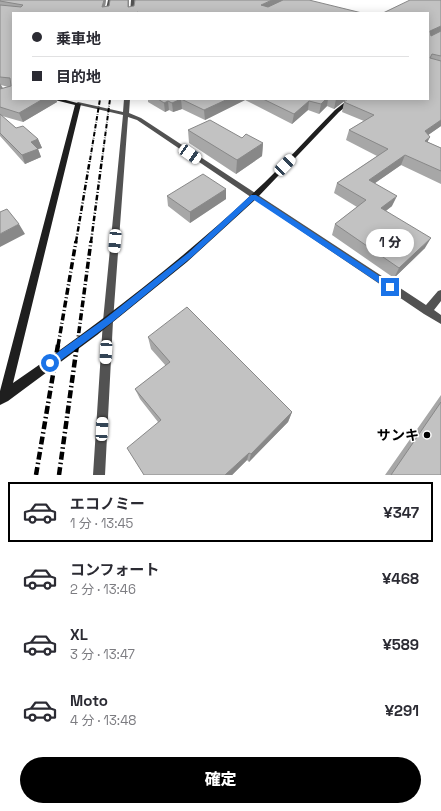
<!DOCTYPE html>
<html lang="ja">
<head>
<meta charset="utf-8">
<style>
	:root { --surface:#fff; --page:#f2f2f3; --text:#2b2b33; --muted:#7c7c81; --line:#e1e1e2; --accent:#000 }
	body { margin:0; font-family:"Space Grotesk","Noto Sans JP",sans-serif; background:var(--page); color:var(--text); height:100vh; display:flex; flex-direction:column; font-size:15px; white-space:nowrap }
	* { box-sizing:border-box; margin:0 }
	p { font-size:13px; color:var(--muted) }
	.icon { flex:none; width:22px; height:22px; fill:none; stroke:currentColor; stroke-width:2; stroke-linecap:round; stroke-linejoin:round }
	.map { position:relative; height:475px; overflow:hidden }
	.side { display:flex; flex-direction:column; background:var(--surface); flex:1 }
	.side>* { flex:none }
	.guide { position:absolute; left:12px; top:12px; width:417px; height:88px; border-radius:0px; box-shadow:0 2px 10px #0003; display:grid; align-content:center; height:88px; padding:0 20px; background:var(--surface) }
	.end { position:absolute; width:18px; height:18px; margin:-9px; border:5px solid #1a73e8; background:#fff; box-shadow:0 0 0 2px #fff }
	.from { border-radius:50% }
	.bubble { position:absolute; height:28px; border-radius:14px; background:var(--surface); box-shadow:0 2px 10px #0003; font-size:13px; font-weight:800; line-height:28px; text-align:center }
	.car { position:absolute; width:12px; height:24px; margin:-12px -6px; border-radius:5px; box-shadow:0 0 3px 1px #0007; background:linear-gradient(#fff 24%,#345 0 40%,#fff 0 76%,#345 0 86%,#fff 0) }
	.guide b { display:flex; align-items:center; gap:14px; height:38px; font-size:15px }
	.guide b+b { border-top:1px solid var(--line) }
	.guide i { width:10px; height:10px; background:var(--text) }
	ul { padding:7px 0 0; list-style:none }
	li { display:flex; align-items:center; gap:12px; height:60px; margin:0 8px 6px; padding:0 12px; border:2px solid transparent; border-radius:0px }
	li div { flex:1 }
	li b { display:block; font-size:15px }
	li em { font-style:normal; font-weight:800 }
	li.current { border-color:var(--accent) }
	li>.icon { width:36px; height:36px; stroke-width:1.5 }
	.button { display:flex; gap:8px; margin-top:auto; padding:8px 20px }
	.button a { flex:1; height:46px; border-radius:24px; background:var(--accent); color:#fff; font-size:16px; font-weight:800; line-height:46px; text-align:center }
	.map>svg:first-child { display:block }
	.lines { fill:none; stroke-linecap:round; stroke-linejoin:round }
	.street { fill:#525252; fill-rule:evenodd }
	.secondary { fill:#1f1f1f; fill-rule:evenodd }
	.rail-far3 { stroke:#000; stroke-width:2; stroke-dasharray:4.5 1.5 0.5 1.5; stroke-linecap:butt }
	.rail-far2 { stroke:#000; stroke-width:2.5; stroke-dasharray:5.5 2 1 2; stroke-linecap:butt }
	.rail-far1 { stroke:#000; stroke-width:3.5; stroke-dasharray:7 2.5 1 2.5; stroke-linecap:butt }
	.rail { stroke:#000; stroke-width:4.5; stroke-dasharray:8 3 1.5 3; stroke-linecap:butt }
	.wall { fill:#a7a7a7; fill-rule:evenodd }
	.shaded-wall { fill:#888 }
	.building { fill:#c2c2c2; stroke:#888 }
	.route { fill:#1a73e8 }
	.poi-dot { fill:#000; stroke:#fff; stroke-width:1.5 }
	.labels { text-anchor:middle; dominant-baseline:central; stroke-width:3; stroke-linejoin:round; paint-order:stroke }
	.near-poi-label { font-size:14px; font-weight:bold; fill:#000; stroke:#fff; text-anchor:end }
</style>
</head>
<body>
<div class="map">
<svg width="441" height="475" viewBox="0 0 441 475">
	<rect width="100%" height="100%" fill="#fff"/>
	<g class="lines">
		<path class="street" d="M108,0H112L109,13H105Z
			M131,0H135L134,13H130Z
			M124,99H130L129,113L141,118L426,305L438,291L441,290V301L434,310L441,315V324L424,314L137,120L128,117L113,321L105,475H93L103,321L123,115L75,104L78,102L123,112Z"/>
		<path class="secondary" d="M51,99H62L81,104L13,383C96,326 176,265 250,196C280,169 307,138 335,110L349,99H355L339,112L257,198L187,262L97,335L8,401L0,405V391L75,105Z"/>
		<path class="rail-far3" d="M90,160L100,99
			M102,160L110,99"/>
		<path class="rail-far2" d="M76,242L90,159
			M91,242L102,159"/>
		<path class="rail-far1" d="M58,346L76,241
			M77,346L91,241"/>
		<path class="rail" d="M36,475L58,345
			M59,475L77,345"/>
	</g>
	<path class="wall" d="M0,0H106L105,6H109L129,0V7L134,6L135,0H311L13,13V99H56L57,102L23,122L2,116L16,128L38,139L42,148L38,149L41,157L25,164L0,136ZM1,85L8,87L3,88Z
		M441,0V126L428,135V142L441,148V184L401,165L375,183L392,206L386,211L425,248L394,278L332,235L335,224L357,207L334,193L337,183L377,156L346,140L349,130L364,121L342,112L344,102L428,99V13Z
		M148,99H347L334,109L327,106L319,114L308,110L292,124L245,100L205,120L182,109L173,112L169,110L165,112L148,102Z
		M188,130L242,138L263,143L262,156L236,174L189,143Z
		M226,189V199L190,223L168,206L167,196Z
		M148,337L292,412L288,422L249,462L247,460L232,475H144L158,422L140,399L135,389L166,366L151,349Z
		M441,395V475H385Z"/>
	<path class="shaded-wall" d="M104,0H106L104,13L102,7Z
		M128,0H129V13L128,7Z
		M272,0H285L261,13V5Z
		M441,26V33L428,38L430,31Z
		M0,83L4,92L0,94Z
		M43,99H56L57,102L23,122L19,113Z
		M181,99L182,109L173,112L172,103Z
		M228,99H245V100L205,120L204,110Z
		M326,99H328L327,106L319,114L321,104Z
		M336,99H347L334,109Z
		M168,101L169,110L165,112L164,103Z
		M309,101L308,110L292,124L294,114Z
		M441,120V126L421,140L425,131Z
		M430,137L425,147V141Z
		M38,139L42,148L38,149L41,157L25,164L22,155L31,142Z
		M263,143L262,156L236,174L237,160Z
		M405,155L401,165L365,190L369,180Z
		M226,189V199L190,223V212Z
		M397,196L392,206L376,218L381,208Z
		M19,224L25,234L0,247V234Z
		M431,238L425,248L394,278L399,268Z
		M292,412L288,422L249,462L251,454Z
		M249,453L247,460L232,475H225Z"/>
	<path class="building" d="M0,0H104L102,7L109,6L110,0H128V7L134,6L135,0H272L261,5L268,7L283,0H309L362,13H138V12L136,13H13V99H43L19,113L0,107V89L11,86L10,78L0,77V5L21,7L23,5L0,1Z
		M410,0H441V26L430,31L431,36L441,31V56L432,54L430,58L441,61V120L425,131L430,137L425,141L441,148V171L405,155L369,180L397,196L381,208L431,238L399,268L335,224L366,200L337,183L388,149L349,130L374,115L344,102L348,99H428V13H383Z
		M158,99H228L204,110L181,99L172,103L168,101L164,103Z
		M263,99H326L321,104L309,101L294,114Z
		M0,114L16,128L23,126L38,139L31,142L38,149L22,155L0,133Z
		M210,120L242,138L246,134L263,143L237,160L188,130Z
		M203,174L226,189L190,212L167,196Z
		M7,209L19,224L0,234V212Z
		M187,307L292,412L251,454L249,453L225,475H144L127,448L161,420L135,389L170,362L148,337Z
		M441,402V475H391Z"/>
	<path class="route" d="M251,195H256L393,285V289H388L254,200L193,256L111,323L53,366H47V360L106,318L188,253Z"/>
	<circle class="poi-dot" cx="427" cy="435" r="4"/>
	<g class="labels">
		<g class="near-poi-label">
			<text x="419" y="435">サンキ</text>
		</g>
	</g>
</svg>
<i class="end from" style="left:50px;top:363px"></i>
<i class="end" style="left:390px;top:287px"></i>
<div class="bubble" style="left:366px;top:229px;width:48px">1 分</div>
<i class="car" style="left:190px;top:154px;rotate:124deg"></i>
<i class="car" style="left:285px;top:165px;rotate:44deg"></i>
<i class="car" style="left:115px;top:241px;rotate:185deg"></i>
<i class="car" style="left:106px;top:352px;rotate:183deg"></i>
<i class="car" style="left:102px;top:429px;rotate:3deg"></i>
<div class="guide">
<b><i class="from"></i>乗車地</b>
<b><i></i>目的地</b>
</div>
</div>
<section class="side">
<ul>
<li class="current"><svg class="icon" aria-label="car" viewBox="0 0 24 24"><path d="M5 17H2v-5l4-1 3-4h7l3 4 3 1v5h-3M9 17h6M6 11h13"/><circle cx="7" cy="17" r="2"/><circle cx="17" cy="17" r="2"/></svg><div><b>エコノミー</b><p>1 分 · 13:45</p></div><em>¥347</em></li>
<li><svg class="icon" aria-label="car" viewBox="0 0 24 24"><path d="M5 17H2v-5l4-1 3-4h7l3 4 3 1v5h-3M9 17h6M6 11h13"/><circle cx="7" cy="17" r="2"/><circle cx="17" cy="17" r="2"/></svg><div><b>コンフォート</b><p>2 分 · 13:46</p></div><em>¥468</em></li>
<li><svg class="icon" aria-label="car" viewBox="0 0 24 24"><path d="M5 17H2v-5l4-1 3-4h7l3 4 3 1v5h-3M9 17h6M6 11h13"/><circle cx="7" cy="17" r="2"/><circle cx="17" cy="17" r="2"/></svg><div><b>XL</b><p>3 分 · 13:47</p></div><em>¥589</em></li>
<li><svg class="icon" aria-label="car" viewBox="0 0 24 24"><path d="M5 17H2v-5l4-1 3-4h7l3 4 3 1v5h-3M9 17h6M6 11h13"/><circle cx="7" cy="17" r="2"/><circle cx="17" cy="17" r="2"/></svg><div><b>Moto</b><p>4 分 · 13:48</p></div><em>¥291</em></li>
</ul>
<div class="button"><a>確定</a></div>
</section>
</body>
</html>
